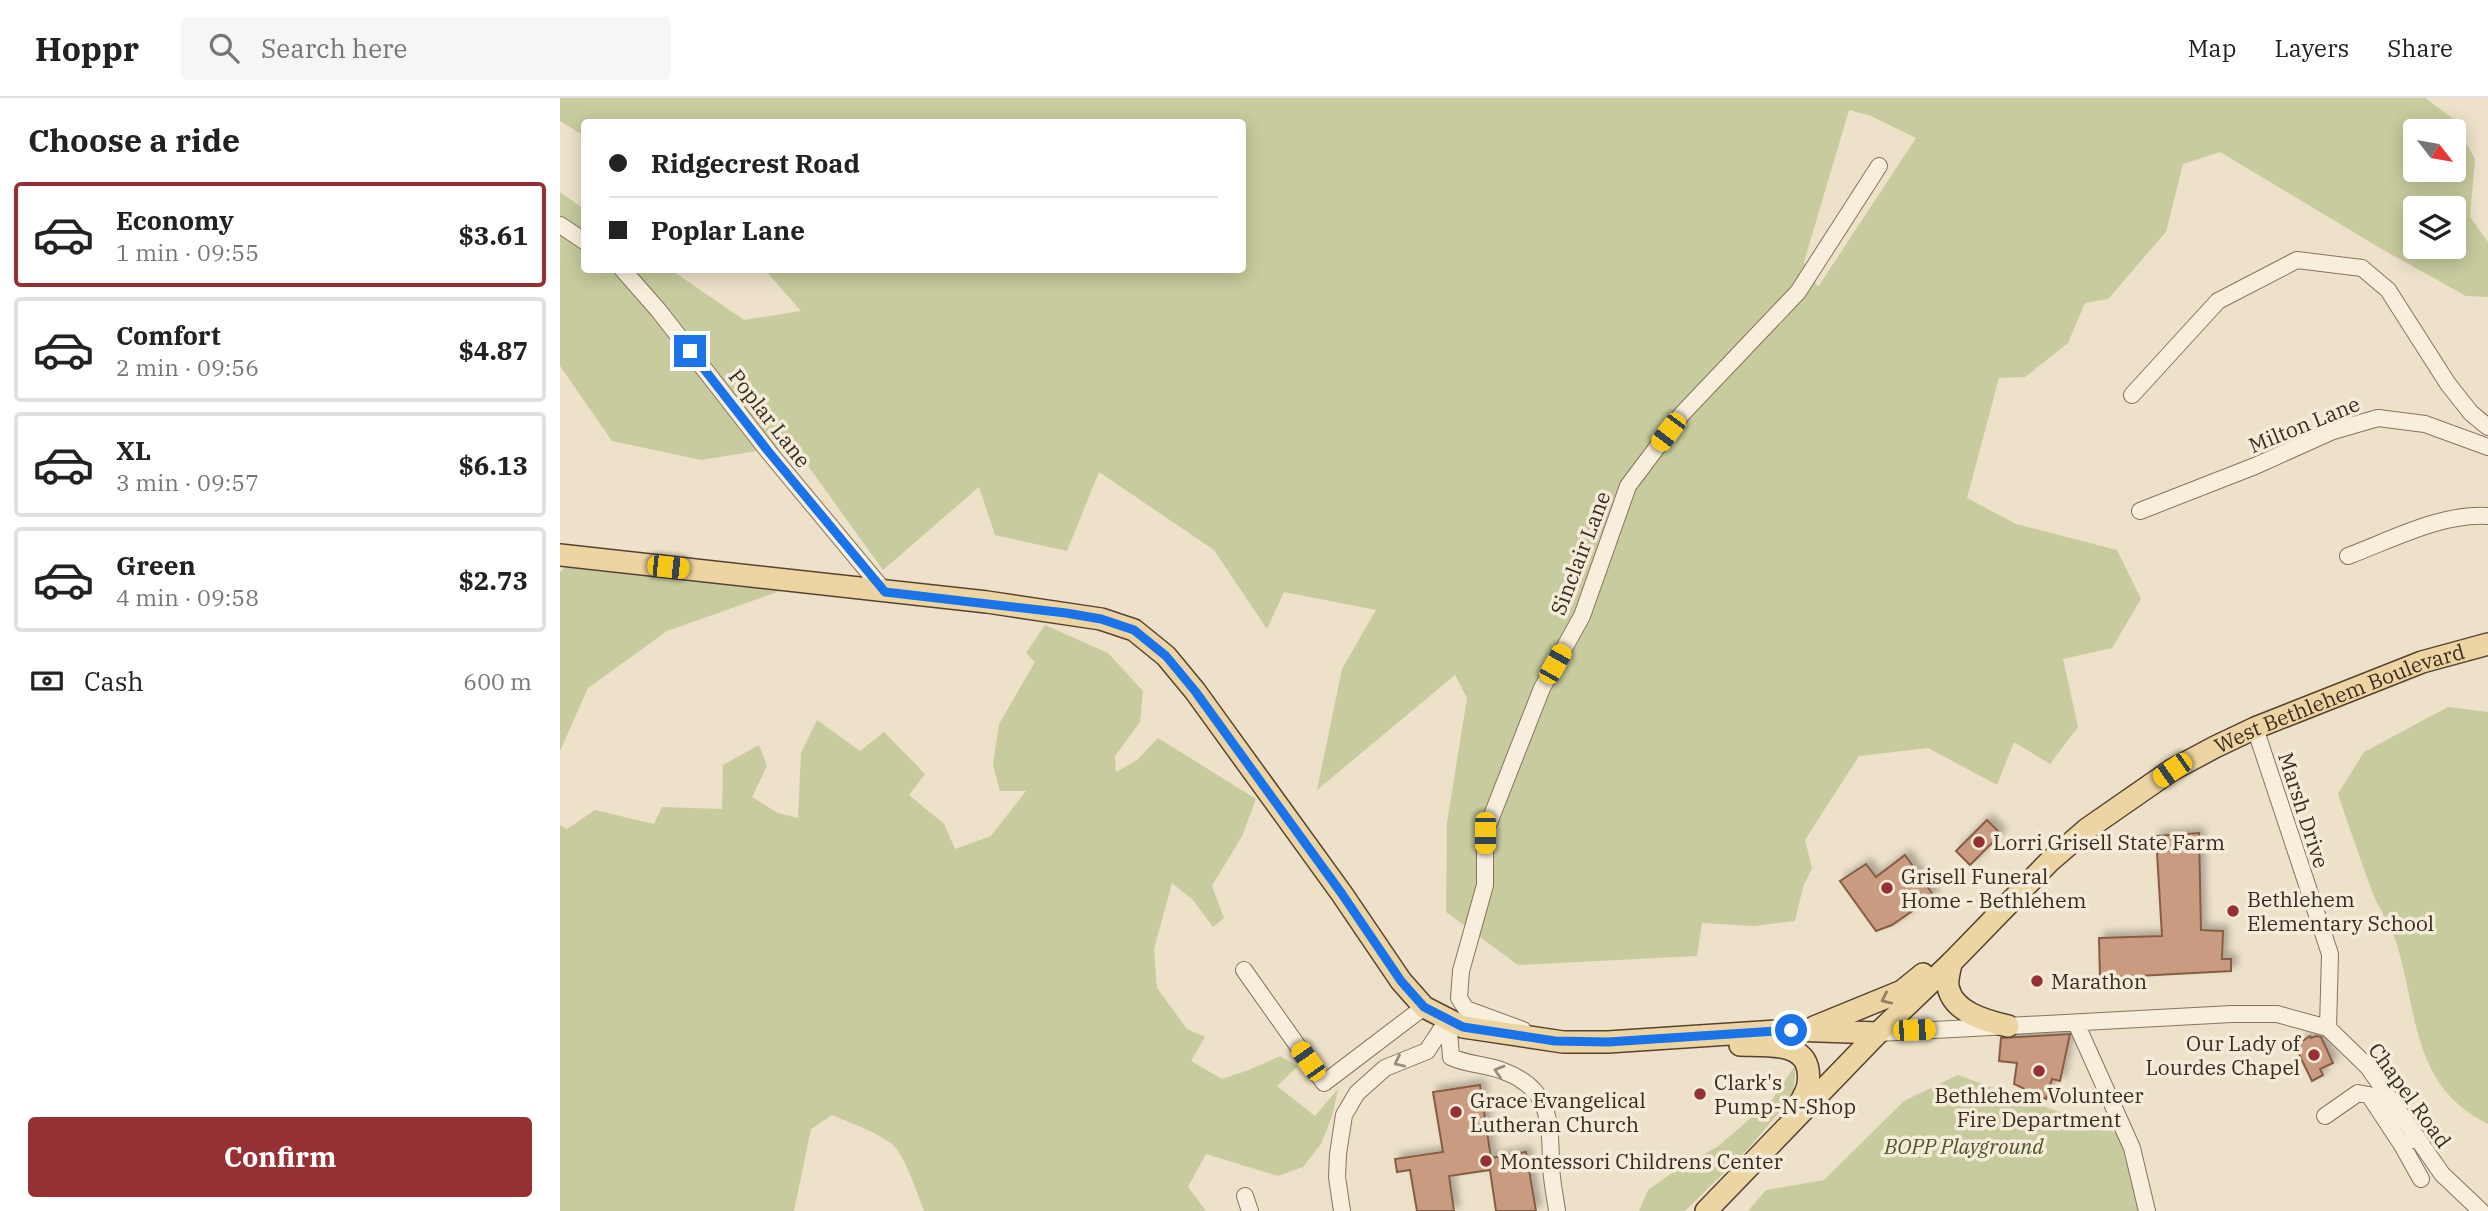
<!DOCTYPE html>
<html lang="en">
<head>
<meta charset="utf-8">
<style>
	:root { --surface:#fff; --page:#f6f6f6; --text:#222; --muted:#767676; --line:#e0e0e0; --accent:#953135 }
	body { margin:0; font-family:"IBM Plex Serif",serif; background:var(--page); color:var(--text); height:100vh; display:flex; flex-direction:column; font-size:26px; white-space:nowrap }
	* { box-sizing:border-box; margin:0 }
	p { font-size:23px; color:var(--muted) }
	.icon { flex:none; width:38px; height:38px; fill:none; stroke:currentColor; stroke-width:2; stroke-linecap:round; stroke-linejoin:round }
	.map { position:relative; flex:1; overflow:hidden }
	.drawer { display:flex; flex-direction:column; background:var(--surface); width:560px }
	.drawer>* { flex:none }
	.banner { position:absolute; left:21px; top:21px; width:665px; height:154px; border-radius:7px; box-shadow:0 4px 18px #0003; display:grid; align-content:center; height:154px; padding:0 28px; background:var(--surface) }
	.needle { width:46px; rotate:121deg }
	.controls { position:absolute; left:1843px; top:21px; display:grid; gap:14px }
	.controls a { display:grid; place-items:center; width:63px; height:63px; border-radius:7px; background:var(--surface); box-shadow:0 4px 18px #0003; font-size:35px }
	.end { position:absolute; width:32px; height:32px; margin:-16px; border:9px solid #1a73e8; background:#fff; box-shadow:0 0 0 4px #fff }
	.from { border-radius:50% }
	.car { position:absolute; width:21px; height:42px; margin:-21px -10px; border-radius:9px; box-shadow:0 0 5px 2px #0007; background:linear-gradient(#f5c518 24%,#345 0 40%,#f5c518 0 76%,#345 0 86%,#f5c518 0) }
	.banner b { display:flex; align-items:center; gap:24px; height:66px; font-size:26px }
	.banner b+b { border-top:2px solid var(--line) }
	.banner i { width:18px; height:18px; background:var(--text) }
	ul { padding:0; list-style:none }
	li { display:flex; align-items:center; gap:21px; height:105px; margin:0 14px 10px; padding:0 14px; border:4px solid var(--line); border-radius:7px }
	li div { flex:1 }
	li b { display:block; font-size:26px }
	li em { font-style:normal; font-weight:700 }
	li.active { border-color:var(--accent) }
	li>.icon { width:63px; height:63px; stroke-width:1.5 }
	h2 { padding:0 28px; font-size:32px; line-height:84px }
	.pay { display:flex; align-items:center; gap:18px; height:77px; padding:0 28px; font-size:26px }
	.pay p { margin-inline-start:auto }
	.action { display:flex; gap:14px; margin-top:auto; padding:14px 28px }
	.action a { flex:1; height:80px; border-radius:7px; background:var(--accent); color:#fff; font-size:28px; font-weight:700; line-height:80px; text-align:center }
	header { display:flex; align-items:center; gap:42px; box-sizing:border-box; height:98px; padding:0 35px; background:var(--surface); border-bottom:2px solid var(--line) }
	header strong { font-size:33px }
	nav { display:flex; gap:38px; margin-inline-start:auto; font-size:24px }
	.search { width:490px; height:63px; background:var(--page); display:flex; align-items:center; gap:18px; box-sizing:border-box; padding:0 24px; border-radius:7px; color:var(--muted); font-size:26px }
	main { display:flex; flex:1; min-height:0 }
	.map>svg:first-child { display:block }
	.green { fill:#c7cb9d; fill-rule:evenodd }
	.building { fill:#c99c81; stroke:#865d45; stroke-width:2; filter:url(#shadow) }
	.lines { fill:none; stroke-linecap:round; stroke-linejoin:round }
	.minor-casing { stroke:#88735e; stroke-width:18 }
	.major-casing { stroke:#574232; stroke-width:24 }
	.minor { stroke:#f8eedc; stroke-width:16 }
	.major { stroke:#edd4a3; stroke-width:21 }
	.oneway { stroke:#948062 }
	.oneway2 { stroke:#998d7e }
	.route { stroke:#1a73e8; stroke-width:9 }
	.poi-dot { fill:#953135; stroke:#f4ebd8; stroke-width:2.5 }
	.labels { text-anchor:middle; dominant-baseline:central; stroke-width:7; stroke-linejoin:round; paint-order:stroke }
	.street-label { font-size:21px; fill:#3a2c21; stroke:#f4ebd8 }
	.poi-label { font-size:21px; fill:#3a2c21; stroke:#f4ebd8; text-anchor:start }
	.park-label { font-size:21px; font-style:italic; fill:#4b5529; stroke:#f4ebd8 }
</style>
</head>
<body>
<header>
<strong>Hoppr</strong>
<div class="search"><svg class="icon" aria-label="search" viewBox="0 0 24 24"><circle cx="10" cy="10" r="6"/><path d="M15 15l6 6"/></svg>Search here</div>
<nav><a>Map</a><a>Layers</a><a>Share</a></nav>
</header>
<main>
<section class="drawer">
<h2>Choose a ride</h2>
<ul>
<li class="active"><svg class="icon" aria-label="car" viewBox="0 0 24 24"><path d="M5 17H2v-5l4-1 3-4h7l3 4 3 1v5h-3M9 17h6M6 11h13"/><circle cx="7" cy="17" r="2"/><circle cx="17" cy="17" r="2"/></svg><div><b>Economy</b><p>1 min · 09:55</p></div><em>$3.61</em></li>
<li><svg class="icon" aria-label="car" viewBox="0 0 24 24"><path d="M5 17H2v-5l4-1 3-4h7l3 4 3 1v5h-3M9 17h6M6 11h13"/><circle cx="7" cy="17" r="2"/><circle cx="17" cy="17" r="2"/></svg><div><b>Comfort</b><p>2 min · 09:56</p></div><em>$4.87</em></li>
<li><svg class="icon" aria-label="car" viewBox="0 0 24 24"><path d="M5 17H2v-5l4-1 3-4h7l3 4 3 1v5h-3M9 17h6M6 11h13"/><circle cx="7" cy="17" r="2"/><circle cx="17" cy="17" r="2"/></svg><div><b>XL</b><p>3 min · 09:57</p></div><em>$6.13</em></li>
<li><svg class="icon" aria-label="car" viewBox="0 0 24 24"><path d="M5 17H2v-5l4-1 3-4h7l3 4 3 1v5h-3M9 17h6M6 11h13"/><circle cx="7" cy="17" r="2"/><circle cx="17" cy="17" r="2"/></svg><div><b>Green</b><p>4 min · 09:58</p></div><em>$2.73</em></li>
</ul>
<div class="pay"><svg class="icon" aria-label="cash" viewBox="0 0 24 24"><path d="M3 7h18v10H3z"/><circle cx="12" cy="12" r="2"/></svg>Cash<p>600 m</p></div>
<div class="action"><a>Confirm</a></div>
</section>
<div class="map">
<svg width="1928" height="1113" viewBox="0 0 1928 1113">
	<defs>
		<filter id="shadow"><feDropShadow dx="5" dy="-5" stdDeviation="3.5" flood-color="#0004"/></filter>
	</defs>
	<rect width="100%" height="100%" fill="#ede1c9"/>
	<path class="green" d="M0,0H1865L1891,19L1915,61L1910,119L1928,144V199L1906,198L1820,150L1660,54L1623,66L1606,134L1548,201L1525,205L1508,245L1465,279L1439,280L1407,400L1456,426L1557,452L1581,501L1552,550L1503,561L1518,629L1490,666L1454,644L1437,687L1368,650L1299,658L1245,742L1252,770L1243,789L1235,823L1194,828L1142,825L1137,858L958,867L886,814L887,725L907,600L895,577L757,692L782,571L816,512L724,494L707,531L654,452L539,374L507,453L435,437L419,389L323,472L233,347L141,362L52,343L0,268V94L24,111V172H111L184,222L241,213L205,172H682V24H24V38L0,23ZM1289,12L1311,18L1356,40L1258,189L1244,164ZM1855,33H1894V72H1855ZM1855,110H1894V149H1855Z
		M8,467L109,477L220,493L107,533L28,590L0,653V474Z
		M485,527L548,555L583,593L580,624L555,658L556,674L577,662L598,640L696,701L682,738L652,788L664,820L653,829L633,802L612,785L594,851L597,890L627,931L645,939L631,963L662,981L689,972L720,958L738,968L717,988L755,1018L778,991L772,1018L761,1046L743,1069L718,1078L646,1056L628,1089L646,1113H364C358,1097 345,1058 333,1047C316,1033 292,1026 272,1017L251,1031L234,1113H0V727L7,731L35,712L94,726L102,709L162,711L163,667L199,647L207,668L192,699L218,715L238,720L241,655L257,622L300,653L324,634L365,676L349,697L384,726L395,751L431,738L466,693H440L433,667L439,626L475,564L466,555Z
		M1888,609L1928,614V1026C1852,989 1858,916 1837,847C1832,830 1821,814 1814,798C1801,765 1790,730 1778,696L1804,654Z
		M1236,966L1233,998L1187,1052L1125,1113H1079L1088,1092L1116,1072L1157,1049L1212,1002Z
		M1398,977L1559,1036L1579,1113H1188L1206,1092L1264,1082L1344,1003Z"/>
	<path class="building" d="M1427,722L1441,736L1410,767L1396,753Z
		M1639,735L1641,832L1663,833L1662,861H1671V873L1540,880L1539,840L1602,838L1596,738Z
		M1345,757L1374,798L1332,827L1316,833L1280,783L1306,766L1316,779Z
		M1510,936L1500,983L1492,981L1486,1001L1454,986L1457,965L1439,963L1441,940Z
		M1750,938L1751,940L1756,938L1761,939L1773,965L1760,971L1763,977L1752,983L1735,948Z
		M920,987L931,1060L966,1054L976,1113H936L930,1072L889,1078L894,1113H857L850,1072L837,1074L835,1061L883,1054L873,994Z"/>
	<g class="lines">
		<g class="minor-casing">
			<path id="minor" d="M0,127L24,143
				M63,172L99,213L208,353L325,494
				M1572,297L1658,203L1737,162L1802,170L1828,192L1888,286L1911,315L1928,329
				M1580,413L1695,368L1773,333L1818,320L1865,326L1928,349
				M1788,458C1831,442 1881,415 1928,418
				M1695,630L1770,856L1768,930
				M684,872L764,985L864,909
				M888,921L891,959C908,967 926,966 943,973C990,990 990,1022 991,1065C991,1081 995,1097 997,1113
				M1516,925L1572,1050L1587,1113
				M963,932L906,911L899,900L901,873L925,787V735L982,590L1022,518L1068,388L1122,316L1238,194L1319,68
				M1318,935L1672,916H1717L1768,930L1808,969L1882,1076L1921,1113
				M1765,1018L1798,995L1809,997L1842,1047L1857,1039
				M1842,1047L1861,1081
				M685,1098L690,1113
				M782,1113L777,1079L778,1056L784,1017L797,995L825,970L867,953L888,921"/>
		</g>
		<g class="major-casing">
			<g id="major">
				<path d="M0,457L427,504L541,521L574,532L606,558L635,593L782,796L841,883L864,909L903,929L1003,944H1048L1231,932L1318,935"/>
				<path d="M1391,865C1390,872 1387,881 1388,888C1392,914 1426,923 1448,928"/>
				<path d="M1254,929L1342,893L1363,876"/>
				<path d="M1180,947C1209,948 1254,942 1248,986C1247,994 1240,1004 1237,1011"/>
				<path id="s1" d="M1146,1113L1318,935L1391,865L1490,763L1527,731L1612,672L1655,649L1695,630L1862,564L1928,546"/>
			</g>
		</g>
		<use href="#minor" class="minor"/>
		<use href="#major" class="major"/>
	</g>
	<defs><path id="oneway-chevron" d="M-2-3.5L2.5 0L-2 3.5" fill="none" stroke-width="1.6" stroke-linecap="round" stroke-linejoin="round" transform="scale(1.75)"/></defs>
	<use class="oneway" href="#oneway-chevron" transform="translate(1326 901) rotate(155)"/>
	<g class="oneway2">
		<use href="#oneway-chevron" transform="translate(839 964) rotate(155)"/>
		<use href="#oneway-chevron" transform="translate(939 973) rotate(-163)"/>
	</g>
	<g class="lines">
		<path class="route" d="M130,253L208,353L325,494L506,515L541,521L574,532L606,558L635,593L782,796L841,883L864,909L903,929L995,943L1048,944L1231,932"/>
	</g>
	<g class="poi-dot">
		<circle cx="1419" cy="744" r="7"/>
		<circle cx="1327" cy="790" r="7"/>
		<circle cx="1673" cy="813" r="7"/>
		<circle cx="1477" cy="883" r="7"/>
		<circle cx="1754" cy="957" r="7"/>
		<circle cx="1479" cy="973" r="7"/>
		<circle cx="1140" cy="996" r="7"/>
		<circle cx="896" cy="1014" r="7"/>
		<circle cx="926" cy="1063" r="7"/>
	</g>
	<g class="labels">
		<g class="street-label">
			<text transform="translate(210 320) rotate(52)">Poplar Lane</text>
			<text transform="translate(1744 326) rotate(-22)">Milton Lane</text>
			<text transform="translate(1020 455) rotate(-69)">Sinclair Lane</text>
			<text stroke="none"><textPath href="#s1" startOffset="826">West Bethlehem Boulevard</textPath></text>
			<text transform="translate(1744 712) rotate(72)">Marsh Drive</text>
			<text transform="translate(1850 997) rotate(54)">Chapel Road</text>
		</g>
		<g class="poi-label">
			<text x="1433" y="744">Lorri Grisell State Farm</text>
			<text x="1341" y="778">Grisell Funeral<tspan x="1341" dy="24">Home - Bethlehem</tspan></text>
			<text x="1687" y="801">Bethlehem<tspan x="1687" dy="24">Elementary School</tspan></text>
			<text x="1491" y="883">Marathon</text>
			<text x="1740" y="945" text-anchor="end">Our Lady of<tspan x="1740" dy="24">Lourdes Chapel</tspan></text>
			<text x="1154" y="984">Clark's<tspan x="1154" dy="24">Pump-N-Shop</tspan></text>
			<text x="1479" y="997" text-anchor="middle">Bethlehem Volunteer<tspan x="1479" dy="24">Fire Department</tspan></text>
			<text x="910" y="1002">Grace Evangelical<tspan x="910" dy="24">Lutheran Church</tspan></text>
			<text x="940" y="1063">Montessori Childrens Center</text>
		</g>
		<g class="park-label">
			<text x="1404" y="1048">BOPP Playground</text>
		</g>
	</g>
</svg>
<div class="controls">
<a><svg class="needle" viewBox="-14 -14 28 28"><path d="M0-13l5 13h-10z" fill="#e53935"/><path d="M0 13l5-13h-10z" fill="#767676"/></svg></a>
<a><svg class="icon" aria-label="layers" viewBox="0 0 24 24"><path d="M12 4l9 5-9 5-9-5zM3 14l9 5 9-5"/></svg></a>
</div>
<i class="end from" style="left:1231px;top:932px"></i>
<i class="end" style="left:130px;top:253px"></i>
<i class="car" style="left:1108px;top:334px;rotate:217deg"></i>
<i class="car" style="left:108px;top:469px;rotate:96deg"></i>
<i class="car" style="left:995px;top:566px;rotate:29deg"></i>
<i class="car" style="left:1612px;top:672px;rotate:235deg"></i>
<i class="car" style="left:925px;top:735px;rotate:180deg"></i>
<i class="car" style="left:1354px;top:932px;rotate:88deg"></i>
<i class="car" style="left:748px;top:963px;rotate:325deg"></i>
<div class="banner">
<b><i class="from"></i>Ridgecrest Road</b>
<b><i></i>Poplar Lane</b>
</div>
</div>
</main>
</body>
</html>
